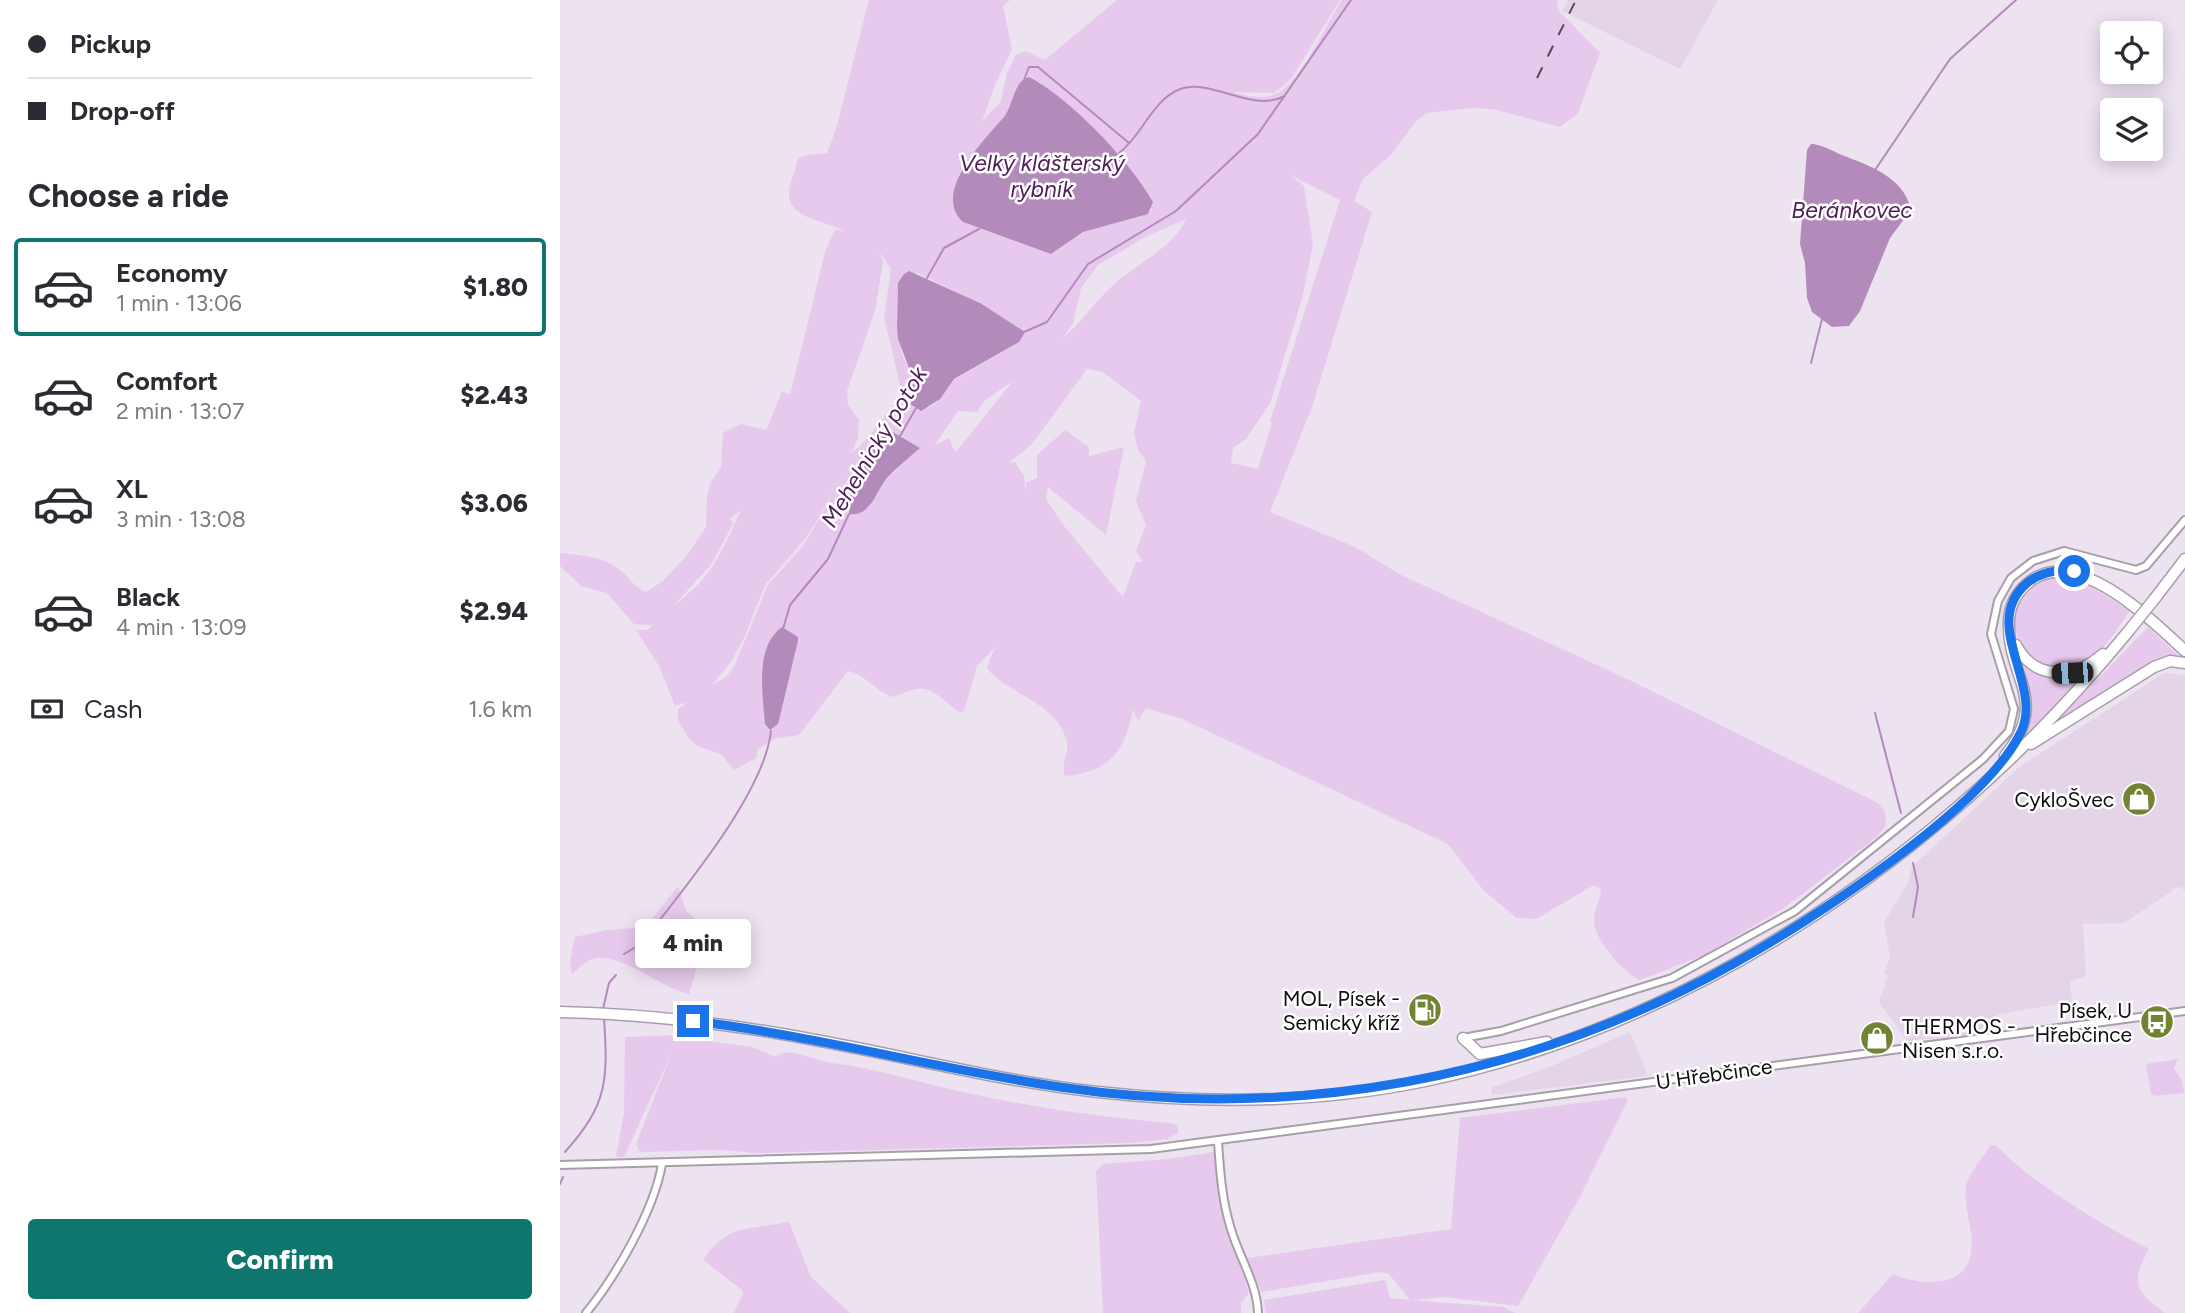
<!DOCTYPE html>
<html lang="en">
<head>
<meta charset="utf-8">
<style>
	:root { --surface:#fff; --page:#f2f2f3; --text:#2b2b33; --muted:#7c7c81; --line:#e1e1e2; --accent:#0f766e }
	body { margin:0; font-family:Figtree,sans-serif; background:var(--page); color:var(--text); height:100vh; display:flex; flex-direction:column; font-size:26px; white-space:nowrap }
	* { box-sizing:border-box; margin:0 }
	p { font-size:23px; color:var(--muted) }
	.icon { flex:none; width:38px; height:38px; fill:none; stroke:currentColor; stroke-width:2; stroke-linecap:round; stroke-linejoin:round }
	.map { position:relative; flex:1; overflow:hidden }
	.panel { display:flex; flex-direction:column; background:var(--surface); width:560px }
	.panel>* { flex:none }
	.top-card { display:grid; align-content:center; height:154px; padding:0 28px; background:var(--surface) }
	.buttons { position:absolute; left:1540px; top:21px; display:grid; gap:14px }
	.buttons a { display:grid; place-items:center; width:63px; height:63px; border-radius:7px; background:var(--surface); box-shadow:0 4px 18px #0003; font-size:35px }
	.end { position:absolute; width:32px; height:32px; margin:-16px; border:9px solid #1a73e8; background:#fff; box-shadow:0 0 0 4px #fff }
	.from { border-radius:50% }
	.bubble { position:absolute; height:49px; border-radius:7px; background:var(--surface); box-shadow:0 4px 18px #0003; font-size:23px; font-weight:800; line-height:49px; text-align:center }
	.car { position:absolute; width:21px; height:42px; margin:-21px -10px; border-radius:9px; box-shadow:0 0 5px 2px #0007; background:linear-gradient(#222 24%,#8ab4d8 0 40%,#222 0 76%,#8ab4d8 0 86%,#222 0) }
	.top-card b { display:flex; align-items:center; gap:24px; height:66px; font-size:26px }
	.top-card b+b { border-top:2px solid var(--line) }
	.top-card i { width:18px; height:18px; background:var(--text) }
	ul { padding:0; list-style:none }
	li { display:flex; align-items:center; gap:21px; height:98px; margin:0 14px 10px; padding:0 14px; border:4px solid transparent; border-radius:7px }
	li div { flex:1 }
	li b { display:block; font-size:26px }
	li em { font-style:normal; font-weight:800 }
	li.active { border-color:var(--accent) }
	li>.icon { width:63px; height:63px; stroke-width:1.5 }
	h2 { padding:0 28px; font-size:32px; line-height:84px }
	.pay { display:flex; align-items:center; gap:18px; height:77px; padding:0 28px; font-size:26px }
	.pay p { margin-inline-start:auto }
	.button { display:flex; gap:14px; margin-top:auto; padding:14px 28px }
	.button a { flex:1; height:80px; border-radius:7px; background:var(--accent); color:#fff; font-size:28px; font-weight:800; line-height:80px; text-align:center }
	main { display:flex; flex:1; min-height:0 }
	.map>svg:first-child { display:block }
	.built { fill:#e4d4e8 }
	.green { fill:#e6c9ec; fill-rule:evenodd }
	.water { fill:#b38bbb }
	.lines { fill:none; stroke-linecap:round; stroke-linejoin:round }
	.stream { stroke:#b38bbb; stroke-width:2 }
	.street-casing { stroke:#a89eab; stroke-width:10 }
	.primary-casing { stroke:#a89eab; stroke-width:13 }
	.street { stroke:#fff; stroke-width:6 }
	.primary { stroke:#fff; stroke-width:10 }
	.rail { stroke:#534d54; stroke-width:2; stroke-dasharray:12 12; stroke-linecap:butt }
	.primary-bridge-casing { stroke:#a89eab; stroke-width:13; stroke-linecap:butt }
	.primary-bridge { stroke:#fff; stroke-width:10 }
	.route { stroke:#1a73e8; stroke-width:9 }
	.labels { text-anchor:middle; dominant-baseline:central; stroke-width:5; stroke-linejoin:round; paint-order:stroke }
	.poi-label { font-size:21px; fill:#0f0c10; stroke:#fff; text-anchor:end }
	.street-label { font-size:21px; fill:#0f0c10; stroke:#fff }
	.water-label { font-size:23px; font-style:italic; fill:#4f1d59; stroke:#fff }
</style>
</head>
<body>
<main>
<section class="panel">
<div class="top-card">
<b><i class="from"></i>Pickup</b>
<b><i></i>Drop-off</b>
</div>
<h2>Choose a ride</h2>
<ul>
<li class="active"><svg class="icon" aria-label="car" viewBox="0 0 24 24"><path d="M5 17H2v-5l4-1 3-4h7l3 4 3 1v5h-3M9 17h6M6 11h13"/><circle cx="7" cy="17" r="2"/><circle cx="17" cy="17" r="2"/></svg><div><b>Economy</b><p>1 min · 13:06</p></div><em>$1.80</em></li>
<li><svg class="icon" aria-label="car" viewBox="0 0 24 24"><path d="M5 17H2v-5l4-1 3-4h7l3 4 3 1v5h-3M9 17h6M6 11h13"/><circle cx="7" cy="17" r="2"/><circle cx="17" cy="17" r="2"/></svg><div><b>Comfort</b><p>2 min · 13:07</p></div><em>$2.43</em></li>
<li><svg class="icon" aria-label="car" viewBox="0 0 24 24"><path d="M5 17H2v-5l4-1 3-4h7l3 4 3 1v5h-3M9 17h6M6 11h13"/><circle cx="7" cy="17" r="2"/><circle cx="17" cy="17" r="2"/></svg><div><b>XL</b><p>3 min · 13:08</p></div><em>$3.06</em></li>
<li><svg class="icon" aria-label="car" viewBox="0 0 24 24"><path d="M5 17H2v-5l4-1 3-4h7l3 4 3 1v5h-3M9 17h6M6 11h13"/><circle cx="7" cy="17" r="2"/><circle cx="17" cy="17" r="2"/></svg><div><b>Black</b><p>4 min · 13:09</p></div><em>$2.94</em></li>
</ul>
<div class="pay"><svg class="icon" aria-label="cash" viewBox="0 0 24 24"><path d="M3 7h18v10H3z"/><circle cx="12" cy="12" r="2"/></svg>Cash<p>1.6 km</p></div>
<div class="button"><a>Confirm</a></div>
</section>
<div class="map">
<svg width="1625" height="1313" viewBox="0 0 1625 1313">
	<rect width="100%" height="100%" fill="#ede2f0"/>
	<path class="built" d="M1008,0H1158L1120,69L1002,11Z
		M1604,673L1625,675V891L1619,886L1564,923L1523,924L1526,976L1510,981L1512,1001L1437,1015L1438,1031L1347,1041L1319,1002L1328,976L1324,973L1330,957L1324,922L1348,883L1352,867L1458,768Z
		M1070,1032L1088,1076L932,1095L931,1088L994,1065Z"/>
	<path class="green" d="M309,0H450L443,6L452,49L435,85L422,122L441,101L447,73L456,55L465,51L485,60L557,0H780L731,79L714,93L673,92C684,96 705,100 716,94C740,83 767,23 782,0H997L998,10L1040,53L1018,113L1000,127L933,109L912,108L867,113L856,121L832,154L803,179L794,201L812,212L752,407L710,512L795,547L841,575L1063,677L1318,803L1325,812L1326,825L1318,836L1224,908L1144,955L1080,980C1065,975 1035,940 1034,922C1033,911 1041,900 1041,889L1034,885L976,919L957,918L924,891L888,844L622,719L586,708L578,721L573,709C565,752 549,772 505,776C500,763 511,752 506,738C495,704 455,696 431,673L427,668L435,647L417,666L404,711L399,712C370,690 369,681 334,697C316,692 305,674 288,671L239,735L216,738L198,749L196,758L174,770L162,755L138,746L129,739L118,720V709L128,702L115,706L99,666L76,630H87L93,625L74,624L47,593L21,586L0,566V553C18,555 40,556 56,567C68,575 72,586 86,592L103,581L128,554L146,527L147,497L150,483L161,468L163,433L181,424L206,430L222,392L230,395L265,252L275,230L284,231C268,220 227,220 229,192C230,181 236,170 238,159L247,155L267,153L276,129ZM464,78L480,83L558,154L592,210L587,214L523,232L491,254L403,222L399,175L447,113ZM730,175L780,200L710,421L712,422L698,469L671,463L673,448L686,439L711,401L743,295L753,244L744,186ZM626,219C612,250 573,265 550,288C533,304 519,325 501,340L513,324L521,288L538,265L587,236ZM319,252L331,269L324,317L344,402L338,401C321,418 312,438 291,453L298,438L299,420L288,405L287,391L315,311L323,262ZM357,273L420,303L459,342L394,380L374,405L356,411L351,405L352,376L342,354L337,328L338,283ZM527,369L543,372L581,401L574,433L578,450L586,461L576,501L586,525L576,551L583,562H576L563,597L504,526L486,499L488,487L546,535L564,447L529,456V447L505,430L477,455V478L466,483V494L464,476L455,462L449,463L472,444ZM453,381L395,453L389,438L374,446L398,411L417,412L424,401ZM324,428L359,448L326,480L308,508L289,505L297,479ZM277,479L262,514L243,546L208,585L174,667L166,677L152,685L171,662L184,638L205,585L244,540L260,516ZM181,510C161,554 153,576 112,607L150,566L173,524L170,518ZM212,638L236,653L223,694L205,724L203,669Z
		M1493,577H1516L1570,611C1558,627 1545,650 1529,661C1479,695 1410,610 1493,577Z
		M1588,627L1618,655L1591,663L1496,722Z
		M1464,665C1485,676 1499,680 1523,676L1469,735L1465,732L1471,708Z
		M118,886L126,911L150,931V939L139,959L129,994C99,988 58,949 30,960C24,963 17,969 12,974L10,961L15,937L47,930L86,927Z
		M119,1035L117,1042L128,1038L192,1047L216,1057C227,1045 256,1061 271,1063C317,1068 362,1084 408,1093C474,1108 541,1117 609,1123L618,1125V1133L607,1139L570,1143L198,1153L161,1150L80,1152L76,1144L112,1052L64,1157H56L64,1113L65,1037Z
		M1618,1059L1614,1069L1622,1080L1624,1093L1596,1096L1591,1094L1586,1064Z
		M1066,1097L1067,1102L1020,1197L958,1306L885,1297L851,1300L943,1307L955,1313H706L704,1300L825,1280L830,1298L850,1300L829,1274L820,1272L701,1292L688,1258L891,1229L900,1118Z
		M1431,1145H1436C1466,1179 1548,1229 1589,1249C1570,1283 1575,1291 1605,1313H1298L1333,1274C1357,1285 1405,1290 1411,1253C1415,1232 1403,1209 1406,1187C1408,1174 1423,1157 1431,1145Z
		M654,1152L660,1199L689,1293L681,1303V1313H543L536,1171L543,1164L608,1159Z
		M229,1222L251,1277L290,1313H173L183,1294L182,1290L143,1260C167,1223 190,1230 229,1222Z"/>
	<path class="water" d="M469,77C510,98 571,162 593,202L588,214L523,232L491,254L403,222C371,193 424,140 444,117C453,106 454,80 469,77Z
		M1251,144C1261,144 1272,151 1282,155C1310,166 1344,177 1351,210L1330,238L1300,311L1289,326L1272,327L1252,312L1247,298L1245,263L1240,244L1247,150Z
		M349,271L420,303L465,332L459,342L394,379L380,399L361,411L351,405L352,376L338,339L337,328L338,283L344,274Z
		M324,427L360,448C349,458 337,467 327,478C316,491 311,517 289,514L291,492Z
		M222,627L238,637V641L218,724L210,730L205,724C203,695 194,647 222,627Z"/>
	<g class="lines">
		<path class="stream" d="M464,80L469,67H478L569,143
			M559,153C581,137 592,101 618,90C651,76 690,114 725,96
			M1315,170L1390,59L1456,0
			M367,278L384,248L419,229
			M464,332L487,322L528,264L616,211L698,134L791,0
			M1251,363L1262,319
			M340,436L356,408
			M223,629L230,605L268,559L289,514
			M1315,713L1341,813
			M1353,917L1358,887L1353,863
			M64,954L81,944C120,893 204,795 211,731
			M43,1009L49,983L56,975
			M5,1152C48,1104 48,1080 44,1018
			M0,1184L3,1177"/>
		<g class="street-casing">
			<path id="street" d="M903,1038L941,1031L1112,978L1235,911L1423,759L1449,731L1454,709L1431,634L1438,601L1451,578L1473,561L1504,551L1576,570L1586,566L1625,520
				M658,1142C660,1171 662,1201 671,1229C679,1257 697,1283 698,1313
				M0,1165L591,1149L1625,1011
				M26,1313C56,1276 94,1211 102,1164"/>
		</g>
		<g class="primary-casing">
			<path id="primary" d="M1596,597L1625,559
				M1456,645C1475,682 1516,678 1543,654
				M1471,744L1594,667L1610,661L1625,663
				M1445,756C1491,699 1446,677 1449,620C1450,602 1458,590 1472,580C1518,547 1593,621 1625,651
				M0,1012C89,1014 179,1025 266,1042C357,1059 446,1082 538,1092C646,1104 759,1103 865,1081C1142,1023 1390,848 1567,633
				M903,1038L920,1054L987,1042"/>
		</g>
		<use href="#street" class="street"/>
		<use href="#primary" class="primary"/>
		<path class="rail" d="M977,78L1016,0"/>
		<g class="primary-bridge-casing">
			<path id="primary-bridge" d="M1567,633L1596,597"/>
		</g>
		<use href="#primary-bridge" class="primary-bridge"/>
	</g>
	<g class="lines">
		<path class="route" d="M133,1021C257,1036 377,1069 500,1087C732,1122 968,1079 1173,964C1248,923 1425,808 1461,732C1484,685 1419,624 1467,583C1481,572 1497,569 1514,571"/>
	</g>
	<defs>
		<g id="shop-disc" transform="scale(1.75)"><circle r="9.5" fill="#728434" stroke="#fff"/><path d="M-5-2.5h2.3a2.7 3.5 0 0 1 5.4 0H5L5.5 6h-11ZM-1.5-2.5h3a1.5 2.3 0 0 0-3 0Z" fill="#fff"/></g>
		<g id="fuel-disc" transform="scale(1.75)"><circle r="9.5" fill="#728434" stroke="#fff"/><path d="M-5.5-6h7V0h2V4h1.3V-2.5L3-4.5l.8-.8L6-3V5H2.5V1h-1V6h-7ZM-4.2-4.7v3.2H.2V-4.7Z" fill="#fff"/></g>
		<g id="bus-disc" transform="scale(1.75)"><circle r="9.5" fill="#728434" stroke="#fff"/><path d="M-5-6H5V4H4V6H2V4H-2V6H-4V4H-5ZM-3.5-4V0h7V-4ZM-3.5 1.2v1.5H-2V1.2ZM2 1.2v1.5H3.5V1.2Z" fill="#fff"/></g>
	</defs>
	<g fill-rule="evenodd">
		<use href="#shop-disc" x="1579" y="799"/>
		<use href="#fuel-disc" x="865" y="1010"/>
		<use href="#bus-disc" x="1597" y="1022"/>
		<use href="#shop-disc" x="1317" y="1038"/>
	</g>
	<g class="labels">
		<g class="poi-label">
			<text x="1554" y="799">CykloŠvec</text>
			<text x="840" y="998">MOL, Písek -<tspan x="840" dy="24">Semický kříž</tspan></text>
			<text x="1572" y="1010">Písek, U<tspan x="1572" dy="24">Hřebčince</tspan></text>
			<text x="1342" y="1026" text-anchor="start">THERMOS -<tspan x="1342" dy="24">Nisen s.r.o.</tspan></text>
		</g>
		<g class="street-label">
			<text transform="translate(1154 1074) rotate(-8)">U Hřebčince</text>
		</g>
		<g class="water-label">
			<text x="482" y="163">Velký klášterský<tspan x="482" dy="26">rybník</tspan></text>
			<text x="1292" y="210">Beránkovec</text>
			<text transform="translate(314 447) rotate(-59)">Mehelnický potok</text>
		</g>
	</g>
</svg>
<div class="buttons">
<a><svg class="icon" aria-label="locate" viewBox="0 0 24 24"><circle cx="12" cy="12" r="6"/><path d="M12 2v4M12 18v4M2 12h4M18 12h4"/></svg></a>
<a><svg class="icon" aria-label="layers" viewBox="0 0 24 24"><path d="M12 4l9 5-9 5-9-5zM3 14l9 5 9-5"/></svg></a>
</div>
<i class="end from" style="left:1514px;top:571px"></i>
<i class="end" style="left:133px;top:1021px"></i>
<div class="bubble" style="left:75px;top:919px;width:116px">4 min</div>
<i class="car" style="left:1512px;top:673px;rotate:268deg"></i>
</div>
</main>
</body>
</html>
